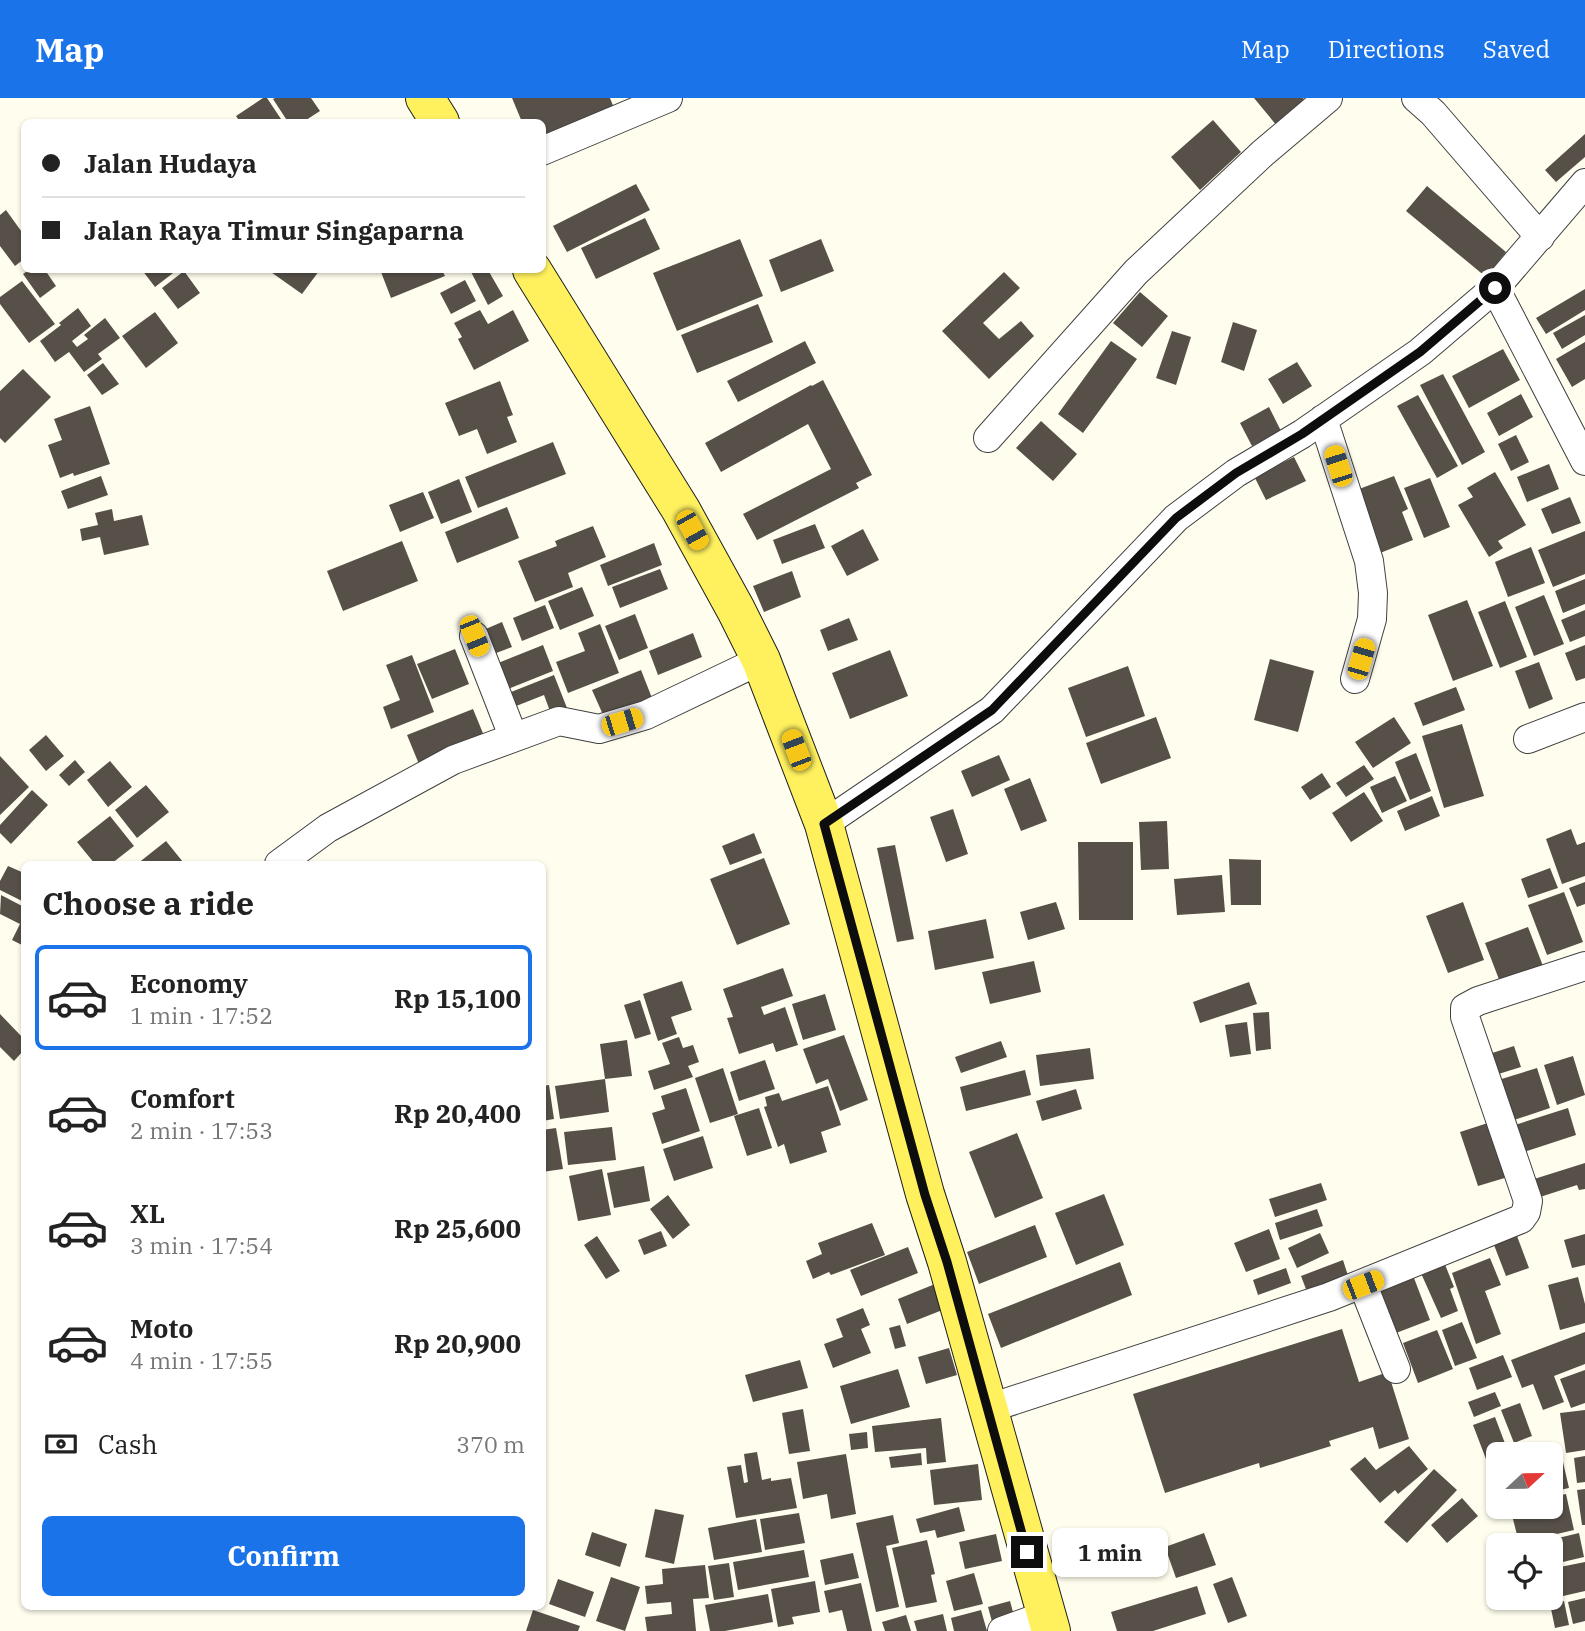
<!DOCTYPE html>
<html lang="en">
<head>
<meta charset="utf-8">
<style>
	:root { --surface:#fff; --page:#f6f6f6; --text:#222; --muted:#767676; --line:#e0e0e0; --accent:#1a73e8 }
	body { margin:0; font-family:"IBM Plex Serif",serif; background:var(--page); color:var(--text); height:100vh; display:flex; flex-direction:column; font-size:26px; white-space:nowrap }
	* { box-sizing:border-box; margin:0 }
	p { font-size:23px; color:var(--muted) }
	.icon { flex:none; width:38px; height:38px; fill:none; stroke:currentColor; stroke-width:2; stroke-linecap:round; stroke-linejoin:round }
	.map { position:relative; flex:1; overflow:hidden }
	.side { position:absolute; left:21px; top:763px; width:525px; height:749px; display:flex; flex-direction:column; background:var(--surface); border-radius:10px; box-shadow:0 2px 5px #0004 }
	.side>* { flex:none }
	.hud { position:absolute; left:21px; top:21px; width:525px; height:154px; border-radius:10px; box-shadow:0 2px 5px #0004; display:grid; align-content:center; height:154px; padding:0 21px; background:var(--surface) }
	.needle { width:46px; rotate:68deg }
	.controls { position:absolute; left:1486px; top:1344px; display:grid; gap:14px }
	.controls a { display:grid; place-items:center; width:77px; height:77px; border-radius:10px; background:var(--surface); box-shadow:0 2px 5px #0004; font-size:35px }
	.end { position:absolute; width:32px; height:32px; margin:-16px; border:9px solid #0d0d0d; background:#fff; box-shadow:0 0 0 4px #fff }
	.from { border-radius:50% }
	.bubble { position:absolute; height:49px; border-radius:10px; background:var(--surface); box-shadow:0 2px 5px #0004; font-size:23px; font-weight:700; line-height:49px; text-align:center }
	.car { position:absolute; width:21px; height:42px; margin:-21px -10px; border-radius:9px; box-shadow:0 0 5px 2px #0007; background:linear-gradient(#f5c518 24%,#345 0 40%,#f5c518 0 76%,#345 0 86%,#f5c518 0) }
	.hud b { display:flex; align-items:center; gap:24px; height:66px; font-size:26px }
	.hud b+b { border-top:2px solid var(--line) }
	.hud i { width:18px; height:18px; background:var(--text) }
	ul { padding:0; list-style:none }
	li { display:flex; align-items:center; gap:21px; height:105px; margin:0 14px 10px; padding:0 7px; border:4px solid transparent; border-radius:10px }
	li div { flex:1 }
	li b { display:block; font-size:26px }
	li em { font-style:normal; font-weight:700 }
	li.active { border-color:var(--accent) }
	li>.icon { width:63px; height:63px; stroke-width:1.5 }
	h2 { padding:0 21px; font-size:32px; line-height:84px }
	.pay { display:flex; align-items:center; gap:18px; height:77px; padding:0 21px; font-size:26px }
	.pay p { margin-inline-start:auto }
	.cta { display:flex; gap:14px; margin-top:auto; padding:14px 21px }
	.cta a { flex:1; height:80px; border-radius:10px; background:var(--accent); color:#fff; font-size:28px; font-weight:700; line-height:80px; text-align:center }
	header { display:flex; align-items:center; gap:42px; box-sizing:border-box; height:98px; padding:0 35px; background:var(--accent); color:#fff }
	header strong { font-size:33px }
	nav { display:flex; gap:38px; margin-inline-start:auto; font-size:24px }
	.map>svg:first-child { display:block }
	.building { fill:#575049 }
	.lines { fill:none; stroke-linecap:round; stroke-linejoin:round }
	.minor-casing { stroke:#404040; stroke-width:30 }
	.primary-casing { stroke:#1e1e1e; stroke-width:40 }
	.minor { stroke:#fff; stroke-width:28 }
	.primary { stroke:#fff15e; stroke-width:38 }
	.route { stroke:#0d0d0d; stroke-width:9 }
</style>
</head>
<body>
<header>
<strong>Map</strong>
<nav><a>Map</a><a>Directions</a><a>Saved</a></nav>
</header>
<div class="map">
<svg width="1585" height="1533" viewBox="0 0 1585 1533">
	<rect width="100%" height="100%" fill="#fffeee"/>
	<path class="building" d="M263,0H267L283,24H240L236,18Z
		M275,0H311L320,13L303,24H288L273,1Z
		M512,0H610L614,10L542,40V24H522Z
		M1254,0H1303L1311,9L1282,34Z
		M1213,22L1241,54L1200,92L1171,59Z
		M1585,36V59L1556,84L1545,72Z
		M636,86L650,112L567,154L553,128Z
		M1427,88L1506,154L1486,179L1406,113Z
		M6,112L24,137V161L15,168L0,148V117Z
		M645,120L660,151L596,181L581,150Z
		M740,141L763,198L677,233L653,175Z
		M821,141L834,173L781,194L769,162Z
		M29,172H45L56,188L40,200L23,176Z
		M142,172H177L155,189Z
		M268,172H318L319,173L302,196Z
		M388,172H442L445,178L391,200L381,174Z
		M470,172H488L503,198L488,207Z
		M184,173L200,195L178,211L162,190Z
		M1004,174L1020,190L983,225L999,241L1021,223L1034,238L989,281L942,233Z
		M465,182L476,203L451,216L440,195Z
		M22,183L55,226L29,245L0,206V199Z
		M1585,191V212L1546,236L1536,220Z
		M1140,194L1168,218L1142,249L1113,225Z
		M758,206L773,244L697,275L681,237Z
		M78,210L91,228L72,243L77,249L88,241L84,237L105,220L120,240L98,256L102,261L84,274L69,254L55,264L40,243L61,227L59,225Z
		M480,212L488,226L513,212L529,243L474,272L458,241L462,239L454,225Z
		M155,214L178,245L146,270L122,238Z
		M1585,217V237L1562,251L1553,235Z
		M1233,224L1257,232L1244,273L1221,264Z
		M1172,233L1191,239L1176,287L1156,280Z
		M805,243L816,265L738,304L727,283Z
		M1111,243L1137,261L1083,335L1058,316Z
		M1585,244V281L1572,289L1556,261Z
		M1503,251L1520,282L1469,310L1452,278Z
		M1297,264L1312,288L1283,306L1268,281Z
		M103,265L119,286L102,297L87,277Z
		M23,271L51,299L5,345L0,340V293Z
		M1443,276L1485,354L1462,367L1420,287Z
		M823,282L872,377L856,385L859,390L757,442L743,416L831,371L808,326L721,374L705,345L811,287L812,288Z
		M500,283L513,317L507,319L517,344L487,356L477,331L459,338L445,305Z
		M1521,296L1533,319L1499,338L1487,315Z
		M1418,297L1458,368L1437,380L1397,308Z
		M90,308L110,366L74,378L73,375L60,380L48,347L62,342L54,321Z
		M1269,309L1281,333L1252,348L1240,325Z
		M1041,323L1077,356L1053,383L1016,350Z
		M1516,337L1529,364L1511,373L1498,346Z
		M553,344L566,376L478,410L465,379Z
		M1294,359L1306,383L1266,402L1254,378Z
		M1549,366L1559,391L1527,404L1517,379Z
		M1495,374L1526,427L1498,443L1503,450L1489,459L1458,407L1473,399L1467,390Z
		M101,378L108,397L68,411L61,393Z
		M1394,378L1408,411L1402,414L1413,442L1375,457L1364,429L1372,425L1359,391Z
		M1430,380L1450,429L1424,440L1404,390Z
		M459,381L472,414L441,426L428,394Z
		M423,394L434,420L400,434L389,407Z
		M1570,399L1581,425L1552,436L1541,411Z
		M507,409L519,440L457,465L445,434Z
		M112,411L114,423L142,417L149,447L104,457L100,439L82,443L80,431L98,427L95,415Z
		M815,426L825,450L782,466L773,442Z
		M593,428L606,459L568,475L573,489L535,504L518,463L557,448L555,443Z
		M863,431L879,462L847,478L831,448Z
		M1585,433V476L1553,489L1538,452Z
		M402,443L418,483L343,513L327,473Z
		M654,445L662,467L608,488L600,467Z
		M1531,449L1545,485L1508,499L1495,464Z
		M660,471L668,491L620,510L612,489Z
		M792,473L801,499L764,514L753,488Z
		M1585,481V506L1563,515L1555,493Z
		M582,489L594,518L560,532L548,503Z
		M1544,497L1564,546L1534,558L1515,509Z
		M1467,502L1493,568L1453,583L1428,517Z
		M1505,503L1527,559L1500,570L1478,514Z
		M545,507L554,530L522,543L513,520Z
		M1585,512V538L1570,544L1561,522Z
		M635,516L648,550L619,562L605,528Z
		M849,520L858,542L828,553L820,532Z
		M502,524L512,549L491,557L481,533Z
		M600,526L619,575L568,595L556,564L585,553L578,535Z
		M693,535L702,559L658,577L649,553Z
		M543,547L553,573L498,595L488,569Z
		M1585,547V580L1576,583L1565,555Z
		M455,551L469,586L432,601L417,566Z
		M890,552L908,598L850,621L832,575Z
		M412,557L434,614L391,631L383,609L400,602L386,567Z
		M1270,561L1314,573L1298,634L1254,622Z
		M1539,564L1553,601L1529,611L1515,573Z
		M1128,568L1145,618L1086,639L1068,590Z
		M641,572L652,600L604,619L592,592Z
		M554,577L567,610L551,616L544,597L506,612L501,598Z
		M1456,589L1465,612L1423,628L1414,605Z
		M473,611L487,645L421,671L407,637Z
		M1156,619L1171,660L1101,686L1086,645Z
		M1394,619L1411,645L1373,670L1355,644Z
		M1462,626L1484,698L1444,710L1422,638Z
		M46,637L64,658L46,673L29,652Z
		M1416,655L1431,693L1410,702L1395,664Z
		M999,657L1010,682L972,699L961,673Z
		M0,658L29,689L0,717Z
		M75,662L85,674L69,688L59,677Z
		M110,663L132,689L108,709L87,682Z
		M1364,667L1374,681L1346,699L1336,685Z
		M1322,675L1331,689L1310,702L1301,689Z
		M1395,678L1407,703L1382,715L1370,689Z
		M1030,680L1047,723L1021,733L1004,691Z
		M146,687L169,714L137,740L115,712Z
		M32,692L48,707L11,746L0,735V727Z
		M1364,694L1383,723L1351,744L1332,715Z
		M1432,698L1440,718L1405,733L1397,713Z
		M953,711L968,756L946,764L930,719Z
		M110,718L134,748L111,766H95L77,744Z
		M1167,723L1169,771L1141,772L1139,724Z
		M1571,731L1577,747L1585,744V778L1562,786L1546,741Z
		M754,735L762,755L730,767L722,748Z
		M166,743L183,764L180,766H137Z
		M1078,744H1133V822H1079Z
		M895,747L914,841L897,844L877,750Z
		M764,760L790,826L737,847L710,781Z
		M1229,761L1261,762V807H1231Z
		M8,768L24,775V804L0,792V783Z
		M1550,770L1558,790L1528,800L1521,781Z
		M1222,777L1225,814L1177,817L1174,781Z
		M1585,784V806L1577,809L1569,790Z
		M1564,794L1583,844L1547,857L1528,807Z
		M1,797L24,809V848L12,842L20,826L0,816Z
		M1056,804L1065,831L1028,842L1020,814Z
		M1463,804L1484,862L1448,875L1426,818Z
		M986,821L994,860L935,872L928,833Z
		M1528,829L1543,868L1500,884L1485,845Z
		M1034,863L1041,894L990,906L982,874Z
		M783,870L793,898L761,909L764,917L785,909L798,947L776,954L773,945L739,956L727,920L733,919L723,891Z
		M682,883L692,912L671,919L677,936L658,943L643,896Z
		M1249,884L1257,906L1200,925L1193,904Z
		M825,896L836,932L803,942L792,906Z
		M640,902L651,936L635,941L624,907Z
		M1269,914L1271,951L1256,953L1253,915Z
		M0,916L24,941V952L14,963L0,949Z
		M1247,924L1251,956L1230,959L1225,927Z
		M844,937L868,1002L840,1013L828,981L816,986L803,951Z
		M679,939L683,950L693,947L699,964L688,968L693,979L654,992L648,973L670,966L662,945Z
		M627,942L632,978L605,981L600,946Z
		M1001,943L1007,959L961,975L955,959Z
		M1514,948L1521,969L1492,978L1486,957Z
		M1090,950L1094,981L1040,988L1036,957Z
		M1573,958L1585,997L1557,1007L1544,967Z
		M765,962L775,991L739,1003L730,974Z
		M723,970L738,1016L710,1025L695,980Z
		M1537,970L1550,1010L1508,1024L1495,983Z
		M1025,972L1031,997L966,1013L960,989Z
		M605,981L609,1014L560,1021L555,988Z
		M549,987L554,1021L542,1023V988Z
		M828,988L841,1027L821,1034L827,1054L790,1066L784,1046L778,1049L764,1009L767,1008L765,999L779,995L782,1003Z
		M686,990L700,1033L662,1046L652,1015L665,1011L661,998Z
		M1076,991L1082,1011L1042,1023L1036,1003Z
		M759,1010L772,1050L747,1058L734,1018Z
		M1568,1010L1576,1037L1524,1054L1515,1027Z
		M1491,1024L1508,1079L1478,1088L1460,1034Z
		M612,1029L616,1062L568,1067L564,1034Z
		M556,1030L563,1071L542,1074V1032Z
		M1017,1035L1043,1100L995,1120L969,1054Z
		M703,1038L713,1070L674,1083L663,1051Z
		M1585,1065V1091L1579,1092L1577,1087L1537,1100L1531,1082Z
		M644,1068L650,1103L614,1110L607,1075Z
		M602,1071L611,1117L578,1123L569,1078Z
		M1321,1085L1327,1102L1275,1119L1269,1101Z
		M1104,1096L1124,1147L1076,1167L1055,1115Z
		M668,1097L690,1127L673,1141L650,1111Z
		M1317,1111L1323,1128L1280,1142L1275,1125Z
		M872,1125L885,1157L831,1177L829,1174L813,1181L806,1163L822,1156L818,1145Z
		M1035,1127L1047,1159L979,1186L967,1154Z
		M1269,1131L1280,1161L1246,1174L1234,1145Z
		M661,1133L667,1148L644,1157L638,1142Z
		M1320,1135L1329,1155L1297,1170L1288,1150Z
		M1585,1136V1167L1572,1170L1564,1142Z
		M597,1138L620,1173L606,1181L584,1147Z
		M1517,1138L1529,1170L1506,1178L1494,1147Z
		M908,1149L918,1175L861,1198L850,1172Z
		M1490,1160L1501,1187L1485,1193L1501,1236L1476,1246L1452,1175Z
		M1343,1162L1350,1184L1309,1199L1301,1178Z
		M1120,1164L1132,1197L1001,1250L988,1216Z
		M1444,1164L1454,1189L1450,1191L1458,1213L1441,1220L1420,1173Z
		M1286,1170L1291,1185L1258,1197L1253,1182Z
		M1578,1179L1585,1206V1225L1560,1232L1548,1187Z
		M1414,1180L1430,1222L1396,1235L1380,1193Z
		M935,1186L945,1211L907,1226L898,1201Z
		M863,1210L870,1227L861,1231L871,1255L833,1270L824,1246L843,1239L836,1221Z
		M1462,1224L1477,1260L1455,1268L1442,1232Z
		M900,1227L906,1248L895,1251L889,1230Z
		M1342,1231L1359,1284L1388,1274L1409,1341L1379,1351L1373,1329L1329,1343L1331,1348L1260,1370L1259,1365L1165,1395L1133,1296Z
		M1437,1232L1453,1271L1418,1285L1403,1245Z
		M1585,1234V1266L1554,1278L1564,1304L1543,1312L1533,1286L1522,1290L1511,1262Z
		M949,1250L957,1277L926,1286L918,1259Z
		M1503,1257L1512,1279L1477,1292L1469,1270Z
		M800,1262L808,1290L753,1304L745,1277Z
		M898,1271L910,1309L851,1326L840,1288Z
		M1585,1272V1305L1571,1310L1560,1281Z
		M1495,1294L1501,1308L1474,1319L1468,1304Z
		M1520,1305L1532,1338L1514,1345L1501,1312Z
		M803,1311L810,1353L789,1356L782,1315Z
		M1585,1312V1352L1566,1355L1560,1315Z
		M1495,1319L1509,1356H1498V1366L1489,1369L1473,1327Z
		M941,1320L946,1364L927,1366L926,1350L875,1354L872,1328Z
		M867,1334L868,1350L851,1352L849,1336Z
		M1409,1348L1428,1371L1398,1396L1395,1392L1380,1405L1350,1371L1365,1359L1376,1372Z
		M757,1354L762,1382L771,1380V1383L791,1380L797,1410L736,1420L727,1369L741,1367L744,1385L748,1384L744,1356Z
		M921,1355L922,1367L891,1370L889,1359Z
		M846,1356L856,1416L831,1421L827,1396L803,1401L797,1364Z
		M1585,1358V1384L1577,1385L1574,1360Z
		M1563,1364L1569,1390L1550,1394V1367Z
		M978,1366L982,1402L934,1407L930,1372Z
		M1434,1371L1457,1392L1407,1445L1384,1424Z
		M1585,1391V1427H1582L1577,1392Z
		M1566,1396L1574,1432L1519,1445L1510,1409H1550V1399Z
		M1462,1400L1478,1418L1447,1445L1431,1427Z
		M959,1409L965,1433L937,1440L935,1432L920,1435L916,1421Z
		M655,1411L684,1417L674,1466L645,1459Z
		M799,1415L805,1445L765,1452L760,1421Z
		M893,1417L899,1445L886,1448L899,1509L876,1514L856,1425Z
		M756,1421L762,1454L714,1462L708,1430Z
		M592,1434L627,1446L620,1469L585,1457Z
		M1204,1435L1216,1467L1176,1480L1165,1449Z
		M1579,1435L1584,1459L1550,1467V1447H1529Z
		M996,1436L1002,1463L965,1471L959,1444Z
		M927,1442L935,1476L931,1477L937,1504L906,1510L892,1450Z
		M804,1452L809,1479L738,1492L733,1464Z
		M853,1455L859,1480L825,1487L820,1462Z
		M1585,1464V1493L1550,1501V1471Z
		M729,1465L734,1499L714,1502L708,1468Z
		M705,1467L709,1500L693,1501L696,1533H647L645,1519L672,1516L671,1504L647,1506L645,1488L663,1486L662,1471Z
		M974,1475L983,1506L954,1513L946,1483Z
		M611,1479L640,1489L625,1533L596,1523Z
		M1232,1479L1247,1518L1228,1525L1213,1486Z
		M558,1481L594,1494L585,1519L549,1506Z
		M815,1483L820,1514L792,1519L794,1526L778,1529L771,1491Z
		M861,1485L872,1533H847L842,1512L829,1515L824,1493Z
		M1197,1488L1206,1516L1153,1533H1117L1111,1514Z
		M768,1496L773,1524L725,1533H710L705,1507Z
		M1585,1500V1523L1573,1526L1568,1504Z
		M1010,1503L1016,1525L994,1531L988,1509Z
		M1564,1503L1569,1527L1555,1530L1550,1506Z
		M533,1512L580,1528L578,1533H526Z
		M981,1512L987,1533H954L951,1520Z
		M943,1516L947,1533H917L914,1523Z
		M906,1517L911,1533H885L882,1524Z"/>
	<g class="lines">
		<g class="minor-casing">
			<path id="minor" d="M1416,0L1433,15L1540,139
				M542,53L668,0
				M1495,190L1585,363
				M1323,321L1369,463L1373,495L1372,521L1355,581
				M988,340L1136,174L1263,55L1328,0
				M474,538L513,638
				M1528,641L1585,619
				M824,726L992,612L1176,420L1236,375L1302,336L1420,254L1495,190L1585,85
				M279,766L328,730L453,662L559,623L599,631L646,617L761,562
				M1363,1187L1396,1271
				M987,1311L1329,1199L1521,1121L1526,1114L1528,1103L1465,919V910L1478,903L1585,868
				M1002,1533L1046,1517"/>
		</g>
		<g class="primary-casing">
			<path id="primary" d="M425,0L440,24
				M532,172L681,412L736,512L761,562L824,726L925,1096L947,1164L1051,1533"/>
		</g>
		<use href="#minor" class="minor"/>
		<use href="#primary" class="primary"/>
	</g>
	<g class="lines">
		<path class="route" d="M1027,1454L947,1164L925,1097L824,726L992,612L1176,420L1236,375L1302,336L1420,254L1495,190"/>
	</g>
</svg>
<div class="controls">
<a><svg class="needle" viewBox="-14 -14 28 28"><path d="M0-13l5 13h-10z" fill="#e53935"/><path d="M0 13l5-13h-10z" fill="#767676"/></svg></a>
<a><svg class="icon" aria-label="locate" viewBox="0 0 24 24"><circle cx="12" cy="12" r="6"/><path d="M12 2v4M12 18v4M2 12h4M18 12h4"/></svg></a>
</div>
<i class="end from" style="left:1495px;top:190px"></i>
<i class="end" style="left:1027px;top:1454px"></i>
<div class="bubble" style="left:1052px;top:1430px;width:116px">1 min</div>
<i class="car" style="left:1338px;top:368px;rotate:342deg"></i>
<i class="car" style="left:692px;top:432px;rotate:151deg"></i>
<i class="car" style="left:474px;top:538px;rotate:158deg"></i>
<i class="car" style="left:1361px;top:561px;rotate:16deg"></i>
<i class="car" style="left:622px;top:624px;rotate:73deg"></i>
<i class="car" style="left:796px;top:652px;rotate:339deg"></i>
<i class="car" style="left:1363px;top:1187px;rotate:69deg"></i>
<div class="hud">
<b><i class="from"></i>Jalan Hudaya</b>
<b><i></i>Jalan Raya Timur Singaparna</b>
</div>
<section class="side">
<h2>Choose a ride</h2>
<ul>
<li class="active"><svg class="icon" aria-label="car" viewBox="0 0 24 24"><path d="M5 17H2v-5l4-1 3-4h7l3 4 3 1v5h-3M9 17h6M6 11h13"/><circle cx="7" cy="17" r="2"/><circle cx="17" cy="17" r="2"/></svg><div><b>Economy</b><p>1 min · 17:52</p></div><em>Rp 15,100</em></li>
<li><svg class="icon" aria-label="car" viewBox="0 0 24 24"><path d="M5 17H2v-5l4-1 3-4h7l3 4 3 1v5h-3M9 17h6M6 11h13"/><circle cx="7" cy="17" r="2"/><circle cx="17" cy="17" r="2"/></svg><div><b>Comfort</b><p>2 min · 17:53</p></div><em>Rp 20,400</em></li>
<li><svg class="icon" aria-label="car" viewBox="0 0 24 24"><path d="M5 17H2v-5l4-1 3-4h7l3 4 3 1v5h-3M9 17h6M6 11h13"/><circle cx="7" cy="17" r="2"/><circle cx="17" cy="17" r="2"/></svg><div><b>XL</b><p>3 min · 17:54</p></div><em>Rp 25,600</em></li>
<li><svg class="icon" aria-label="car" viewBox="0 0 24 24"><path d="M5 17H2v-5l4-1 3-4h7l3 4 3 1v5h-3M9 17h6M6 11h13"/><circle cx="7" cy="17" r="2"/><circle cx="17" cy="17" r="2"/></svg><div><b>Moto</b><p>4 min · 17:55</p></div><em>Rp 20,900</em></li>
</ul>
<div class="pay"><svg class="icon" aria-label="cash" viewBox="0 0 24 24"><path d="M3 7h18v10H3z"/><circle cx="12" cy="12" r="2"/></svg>Cash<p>370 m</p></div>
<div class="cta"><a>Confirm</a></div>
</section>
</div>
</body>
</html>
